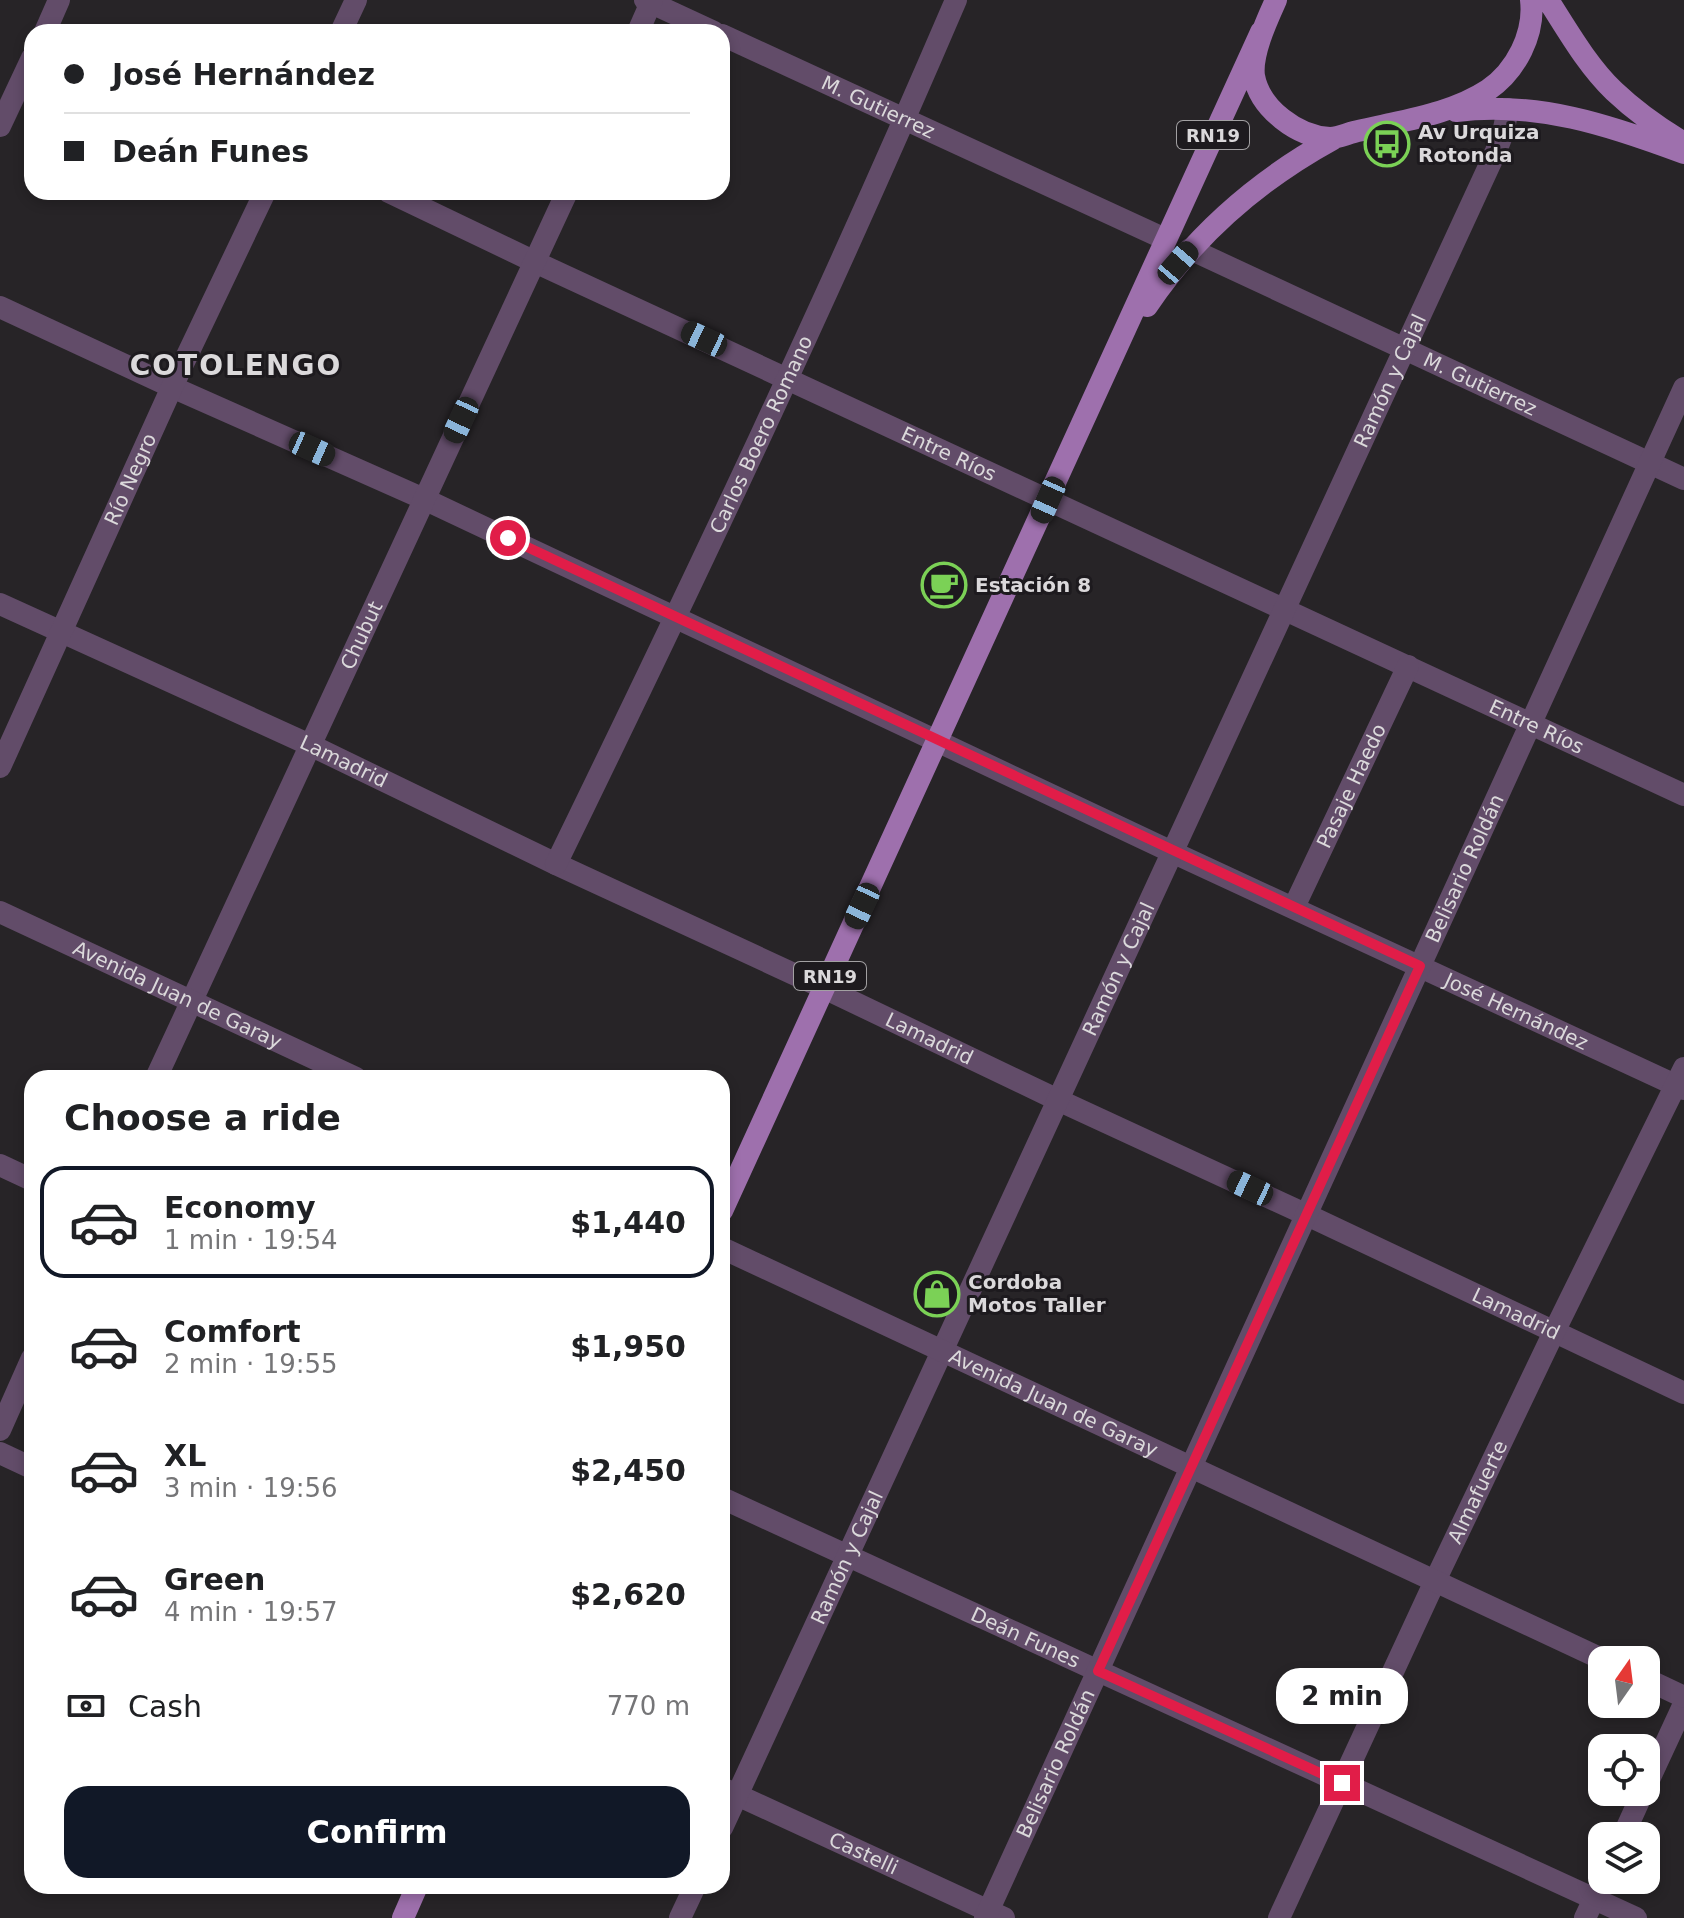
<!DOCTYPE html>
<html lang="en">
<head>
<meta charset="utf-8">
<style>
	:root { --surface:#fff; --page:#f2f2f2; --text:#202124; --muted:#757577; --line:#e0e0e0; --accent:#111827 }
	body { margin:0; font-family:"DejaVu Sans",sans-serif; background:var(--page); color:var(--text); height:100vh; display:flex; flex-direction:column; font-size:30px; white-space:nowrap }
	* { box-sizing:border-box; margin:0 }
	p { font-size:26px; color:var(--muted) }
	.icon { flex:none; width:44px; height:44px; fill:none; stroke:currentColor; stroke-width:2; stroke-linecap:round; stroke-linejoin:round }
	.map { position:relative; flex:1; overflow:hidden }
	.drawer { position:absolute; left:24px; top:1070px; width:706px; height:824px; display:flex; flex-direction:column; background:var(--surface); border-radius:24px; box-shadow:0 4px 12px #0003 }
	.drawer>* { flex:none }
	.top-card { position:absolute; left:24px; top:24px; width:706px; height:176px; border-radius:24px; box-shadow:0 4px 12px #0003; display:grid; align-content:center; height:176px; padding:0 40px; background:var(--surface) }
	.needle { width:52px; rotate:14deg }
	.buttons { position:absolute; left:1588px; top:1646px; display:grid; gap:16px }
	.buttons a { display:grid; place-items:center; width:72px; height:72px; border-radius:16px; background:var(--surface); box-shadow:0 4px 12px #0003; font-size:40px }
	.end { position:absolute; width:36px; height:36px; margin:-18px; border:10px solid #e11d48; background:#fff; box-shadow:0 0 0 4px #fff }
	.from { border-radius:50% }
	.bubble { position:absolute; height:56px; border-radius:24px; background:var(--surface); box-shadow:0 4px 12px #0003; font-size:26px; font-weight:800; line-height:56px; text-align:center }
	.car { position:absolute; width:24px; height:48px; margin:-24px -12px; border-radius:10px; box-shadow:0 0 6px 2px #0007; background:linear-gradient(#222 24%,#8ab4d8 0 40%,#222 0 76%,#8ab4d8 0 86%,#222 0) }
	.top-card b { display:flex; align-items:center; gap:28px; height:76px; font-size:30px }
	.top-card b+b { border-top:2px solid var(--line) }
	.top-card i { width:20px; height:20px; background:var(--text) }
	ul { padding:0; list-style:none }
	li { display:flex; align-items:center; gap:24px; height:112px; margin:0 16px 12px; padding:0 24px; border:4px solid transparent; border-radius:24px }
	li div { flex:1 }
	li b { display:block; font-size:30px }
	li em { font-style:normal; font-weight:800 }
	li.selected { border-color:var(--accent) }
	li>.icon { width:72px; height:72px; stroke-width:1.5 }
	h2 { padding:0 40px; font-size:36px; line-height:96px }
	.pay { display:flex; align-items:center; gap:20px; height:88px; padding:0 40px; font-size:30px }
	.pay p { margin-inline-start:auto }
	.primary-button { display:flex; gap:16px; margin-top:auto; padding:16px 40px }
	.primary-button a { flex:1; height:92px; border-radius:24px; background:var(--accent); color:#fff; font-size:32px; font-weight:800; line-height:92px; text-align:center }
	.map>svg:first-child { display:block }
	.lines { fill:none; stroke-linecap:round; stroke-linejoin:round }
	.minor { stroke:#624c69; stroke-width:22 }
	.tertiary { stroke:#624c69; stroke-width:22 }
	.primary { stroke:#9e70ad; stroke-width:22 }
	.route { stroke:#e11d48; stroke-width:10 }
	.labels { text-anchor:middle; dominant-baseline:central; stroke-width:6; stroke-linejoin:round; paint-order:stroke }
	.shield { fill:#1d1a1e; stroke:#a2a0a2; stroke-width:2 }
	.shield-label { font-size:18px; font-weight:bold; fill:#dbd9db }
	.street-label { font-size:20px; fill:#dbd9db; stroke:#1d1a1e }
	.poi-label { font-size:20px; font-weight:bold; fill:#dbd9db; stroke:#1d1a1e; text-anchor:start }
	.district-label { font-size:28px; font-weight:bold; letter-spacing:2px; fill:#dbd9db; stroke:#1d1a1e }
</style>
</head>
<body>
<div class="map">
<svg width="1684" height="1918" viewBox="0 0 1684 1918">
	<rect width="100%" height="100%" fill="#272427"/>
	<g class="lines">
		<g class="minor">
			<path d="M645,0L714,32"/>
			<path d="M45,32L59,0"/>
			<path d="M341,32L356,0"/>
			<path d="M638,32L652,0"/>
			<path id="s1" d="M722,35L1165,239"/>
			<path d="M0,126L32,58"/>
			<path id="s2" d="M389,192L535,262L1684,795"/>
			<path id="s3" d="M1190,249L1684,479"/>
			<path id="s4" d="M0,307L172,387L424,499L1172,852L1684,1089"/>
			<path id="s5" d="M0,604L310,745L556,864L824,988L1058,1100L1305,1214L1684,1393"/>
			<path id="s6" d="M0,767L172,387L265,192"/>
			<path id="s7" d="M556,864C695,579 831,292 956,0"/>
			<path id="s8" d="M1294,907L1408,666"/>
			<path id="s9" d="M156,1078L567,192"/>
			<path d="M0,1165L32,1180"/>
			<path d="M0,1430L32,1358"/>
			<path d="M0,1453L32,1468"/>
			<path id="s10" d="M722,1498L1636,1918"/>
			<path d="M1646,1786L1684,1704"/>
			<path id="s11" d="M722,1788L1004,1918"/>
			<path id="s12" d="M722,1828L1496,151L1503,133L1508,109"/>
			<path d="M1623,1836L1643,1792"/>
			<path d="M680,1918L695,1886"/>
			<path id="s13" d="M985,1918L1684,388"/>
			<path id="s14" d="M1279,1918L1435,1581L1554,1332L1684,1068"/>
			<path d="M1585,1918L1603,1880"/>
		</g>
		<g class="tertiary">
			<path id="s15" d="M0,912L356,1078"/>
			<path id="s16" d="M722,1248L1604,1660"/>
			<path d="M1646,1679L1684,1697"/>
		</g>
		<path class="primary" d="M1276,0C1267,20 1251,54 1254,76C1260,109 1298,137 1330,138C1338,138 1346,134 1354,132C1366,129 1378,127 1390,124C1423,117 1459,109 1488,90C1516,71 1535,34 1531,0
			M1548,0C1568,31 1587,65 1614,91C1635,111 1659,128 1684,143
			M1456,111C1537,101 1609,125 1684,153
			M1147,306C1195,235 1258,180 1333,139
			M722,1211L1261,32
			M403,1918L417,1886"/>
	</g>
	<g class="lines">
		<path class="route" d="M508,538L1420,966L1098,1671L1342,1783"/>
	</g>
	<defs>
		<g id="bus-ring" transform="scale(2.3)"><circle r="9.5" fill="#1d1a1e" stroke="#7bd156" stroke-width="1.5"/><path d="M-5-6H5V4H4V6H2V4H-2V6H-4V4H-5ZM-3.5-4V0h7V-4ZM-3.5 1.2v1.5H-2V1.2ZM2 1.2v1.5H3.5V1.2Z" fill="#7bd156"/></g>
		<g id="cafe-ring" transform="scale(2.3)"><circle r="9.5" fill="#1d1a1e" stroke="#7bd156" stroke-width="1.5"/><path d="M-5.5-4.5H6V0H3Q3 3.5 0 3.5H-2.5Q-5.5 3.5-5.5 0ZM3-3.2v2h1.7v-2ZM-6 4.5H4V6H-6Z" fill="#7bd156"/></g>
		<g id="shop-ring" transform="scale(2.3)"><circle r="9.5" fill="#1d1a1e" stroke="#7bd156" stroke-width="1.5"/><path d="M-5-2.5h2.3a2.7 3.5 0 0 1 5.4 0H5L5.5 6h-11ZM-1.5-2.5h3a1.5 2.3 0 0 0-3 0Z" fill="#7bd156"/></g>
	</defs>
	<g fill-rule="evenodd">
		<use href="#bus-ring" x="1387" y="144"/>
		<use href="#cafe-ring" x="944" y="585"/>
		<use href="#shop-ring" x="937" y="1294"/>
	</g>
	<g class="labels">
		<g class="shield">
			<rect x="1177" y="121" width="72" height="28" rx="6"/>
			<rect x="794" y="962" width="72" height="28" rx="6"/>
		</g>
		<g class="shield-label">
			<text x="1213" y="135">RN19</text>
			<text x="830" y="976">RN19</text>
		</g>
		<g class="street-label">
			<text stroke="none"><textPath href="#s1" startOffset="172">M. Gutierrez</textPath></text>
			<text stroke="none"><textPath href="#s12" startOffset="1594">Ramón y Cajal</textPath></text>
			<text stroke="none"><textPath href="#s3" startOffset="320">M. Gutierrez</textPath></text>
			<text stroke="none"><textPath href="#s7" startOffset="476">Carlos Boero Romano</textPath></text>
			<text stroke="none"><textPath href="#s2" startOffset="618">Entre Ríos</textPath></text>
			<text stroke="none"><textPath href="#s6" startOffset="316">Río Negro</textPath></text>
			<text stroke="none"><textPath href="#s9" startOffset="488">Chubut</textPath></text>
			<text stroke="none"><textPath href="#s2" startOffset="1266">Entre Ríos</textPath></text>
			<text stroke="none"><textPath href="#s5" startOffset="378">Lamadrid</textPath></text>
			<text stroke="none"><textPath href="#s8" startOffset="134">Pasaje Haedo</textPath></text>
			<text stroke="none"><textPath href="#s13" startOffset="1154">Belisario Roldán</textPath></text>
			<text stroke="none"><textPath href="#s12" startOffset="946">Ramón y Cajal</textPath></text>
			<text stroke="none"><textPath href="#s15" startOffset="196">Avenida Juan de Garay</textPath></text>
			<text stroke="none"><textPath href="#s4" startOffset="1672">José Hernández</textPath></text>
			<text stroke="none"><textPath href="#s5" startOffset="1026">Lamadrid</textPath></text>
			<text stroke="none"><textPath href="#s5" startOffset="1674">Lamadrid</textPath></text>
			<text stroke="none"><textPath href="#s16" startOffset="366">Avenida Juan de Garay</textPath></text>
			<text stroke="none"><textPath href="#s14" startOffset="470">Almafuerte</textPath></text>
			<text stroke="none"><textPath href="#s12" startOffset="298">Ramón y Cajal</textPath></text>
			<text stroke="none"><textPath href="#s10" startOffset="334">Deán Funes</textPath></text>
			<text stroke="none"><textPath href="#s13" startOffset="170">Belisario Roldán</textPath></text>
			<text stroke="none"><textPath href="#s11" startOffset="156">Castelli</textPath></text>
		</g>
		<g class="poi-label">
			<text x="1418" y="132">Av Urquiza<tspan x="1418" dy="23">Rotonda</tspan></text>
			<text x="975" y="585">Estación 8</text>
			<text x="968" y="1282">Cordoba<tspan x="968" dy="23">Motos Taller</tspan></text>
		</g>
		<g class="district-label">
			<text x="236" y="365">COTOLENGO</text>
		</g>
	</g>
</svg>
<div class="buttons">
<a><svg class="needle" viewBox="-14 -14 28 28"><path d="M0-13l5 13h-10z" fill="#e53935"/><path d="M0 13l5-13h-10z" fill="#757577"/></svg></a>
<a><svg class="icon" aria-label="locate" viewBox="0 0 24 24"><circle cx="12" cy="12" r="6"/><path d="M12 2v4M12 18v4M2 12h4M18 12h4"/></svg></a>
<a><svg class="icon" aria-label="layers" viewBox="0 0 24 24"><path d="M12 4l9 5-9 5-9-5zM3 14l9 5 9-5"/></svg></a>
</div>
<i class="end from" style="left:508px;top:538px"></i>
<i class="end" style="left:1342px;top:1783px"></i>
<div class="bubble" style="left:1276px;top:1668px;width:132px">2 min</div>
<i class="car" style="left:1178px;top:263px;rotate:41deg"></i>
<i class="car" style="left:704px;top:339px;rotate:295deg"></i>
<i class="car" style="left:461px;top:420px;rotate:205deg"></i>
<i class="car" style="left:312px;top:449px;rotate:114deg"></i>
<i class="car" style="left:1048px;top:500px;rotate:204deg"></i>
<i class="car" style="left:862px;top:906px;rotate:205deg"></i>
<i class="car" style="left:1250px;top:1188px;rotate:295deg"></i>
<div class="top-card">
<b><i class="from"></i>José Hernández</b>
<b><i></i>Deán Funes</b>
</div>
<section class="drawer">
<h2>Choose a ride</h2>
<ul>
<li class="selected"><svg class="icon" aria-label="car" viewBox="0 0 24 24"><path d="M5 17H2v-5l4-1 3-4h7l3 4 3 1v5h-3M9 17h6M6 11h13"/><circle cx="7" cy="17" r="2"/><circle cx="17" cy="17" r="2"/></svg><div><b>Economy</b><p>1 min · 19:54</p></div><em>$1,440</em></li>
<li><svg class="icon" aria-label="car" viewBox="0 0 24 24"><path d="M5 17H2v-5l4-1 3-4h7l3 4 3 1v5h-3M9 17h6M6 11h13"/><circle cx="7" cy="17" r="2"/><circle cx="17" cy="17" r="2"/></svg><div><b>Comfort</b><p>2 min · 19:55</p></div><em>$1,950</em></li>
<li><svg class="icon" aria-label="car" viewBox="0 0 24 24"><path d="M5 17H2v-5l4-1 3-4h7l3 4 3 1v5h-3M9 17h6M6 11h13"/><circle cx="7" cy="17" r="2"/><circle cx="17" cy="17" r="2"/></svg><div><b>XL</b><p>3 min · 19:56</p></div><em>$2,450</em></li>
<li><svg class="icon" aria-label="car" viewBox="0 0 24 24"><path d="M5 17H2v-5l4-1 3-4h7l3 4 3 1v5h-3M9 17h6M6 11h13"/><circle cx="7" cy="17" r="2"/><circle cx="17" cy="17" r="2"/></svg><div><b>Green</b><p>4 min · 19:57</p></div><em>$2,620</em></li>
</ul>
<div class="pay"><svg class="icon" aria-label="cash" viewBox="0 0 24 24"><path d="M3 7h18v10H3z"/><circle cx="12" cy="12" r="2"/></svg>Cash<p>770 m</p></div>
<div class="primary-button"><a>Confirm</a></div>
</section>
</div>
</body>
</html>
